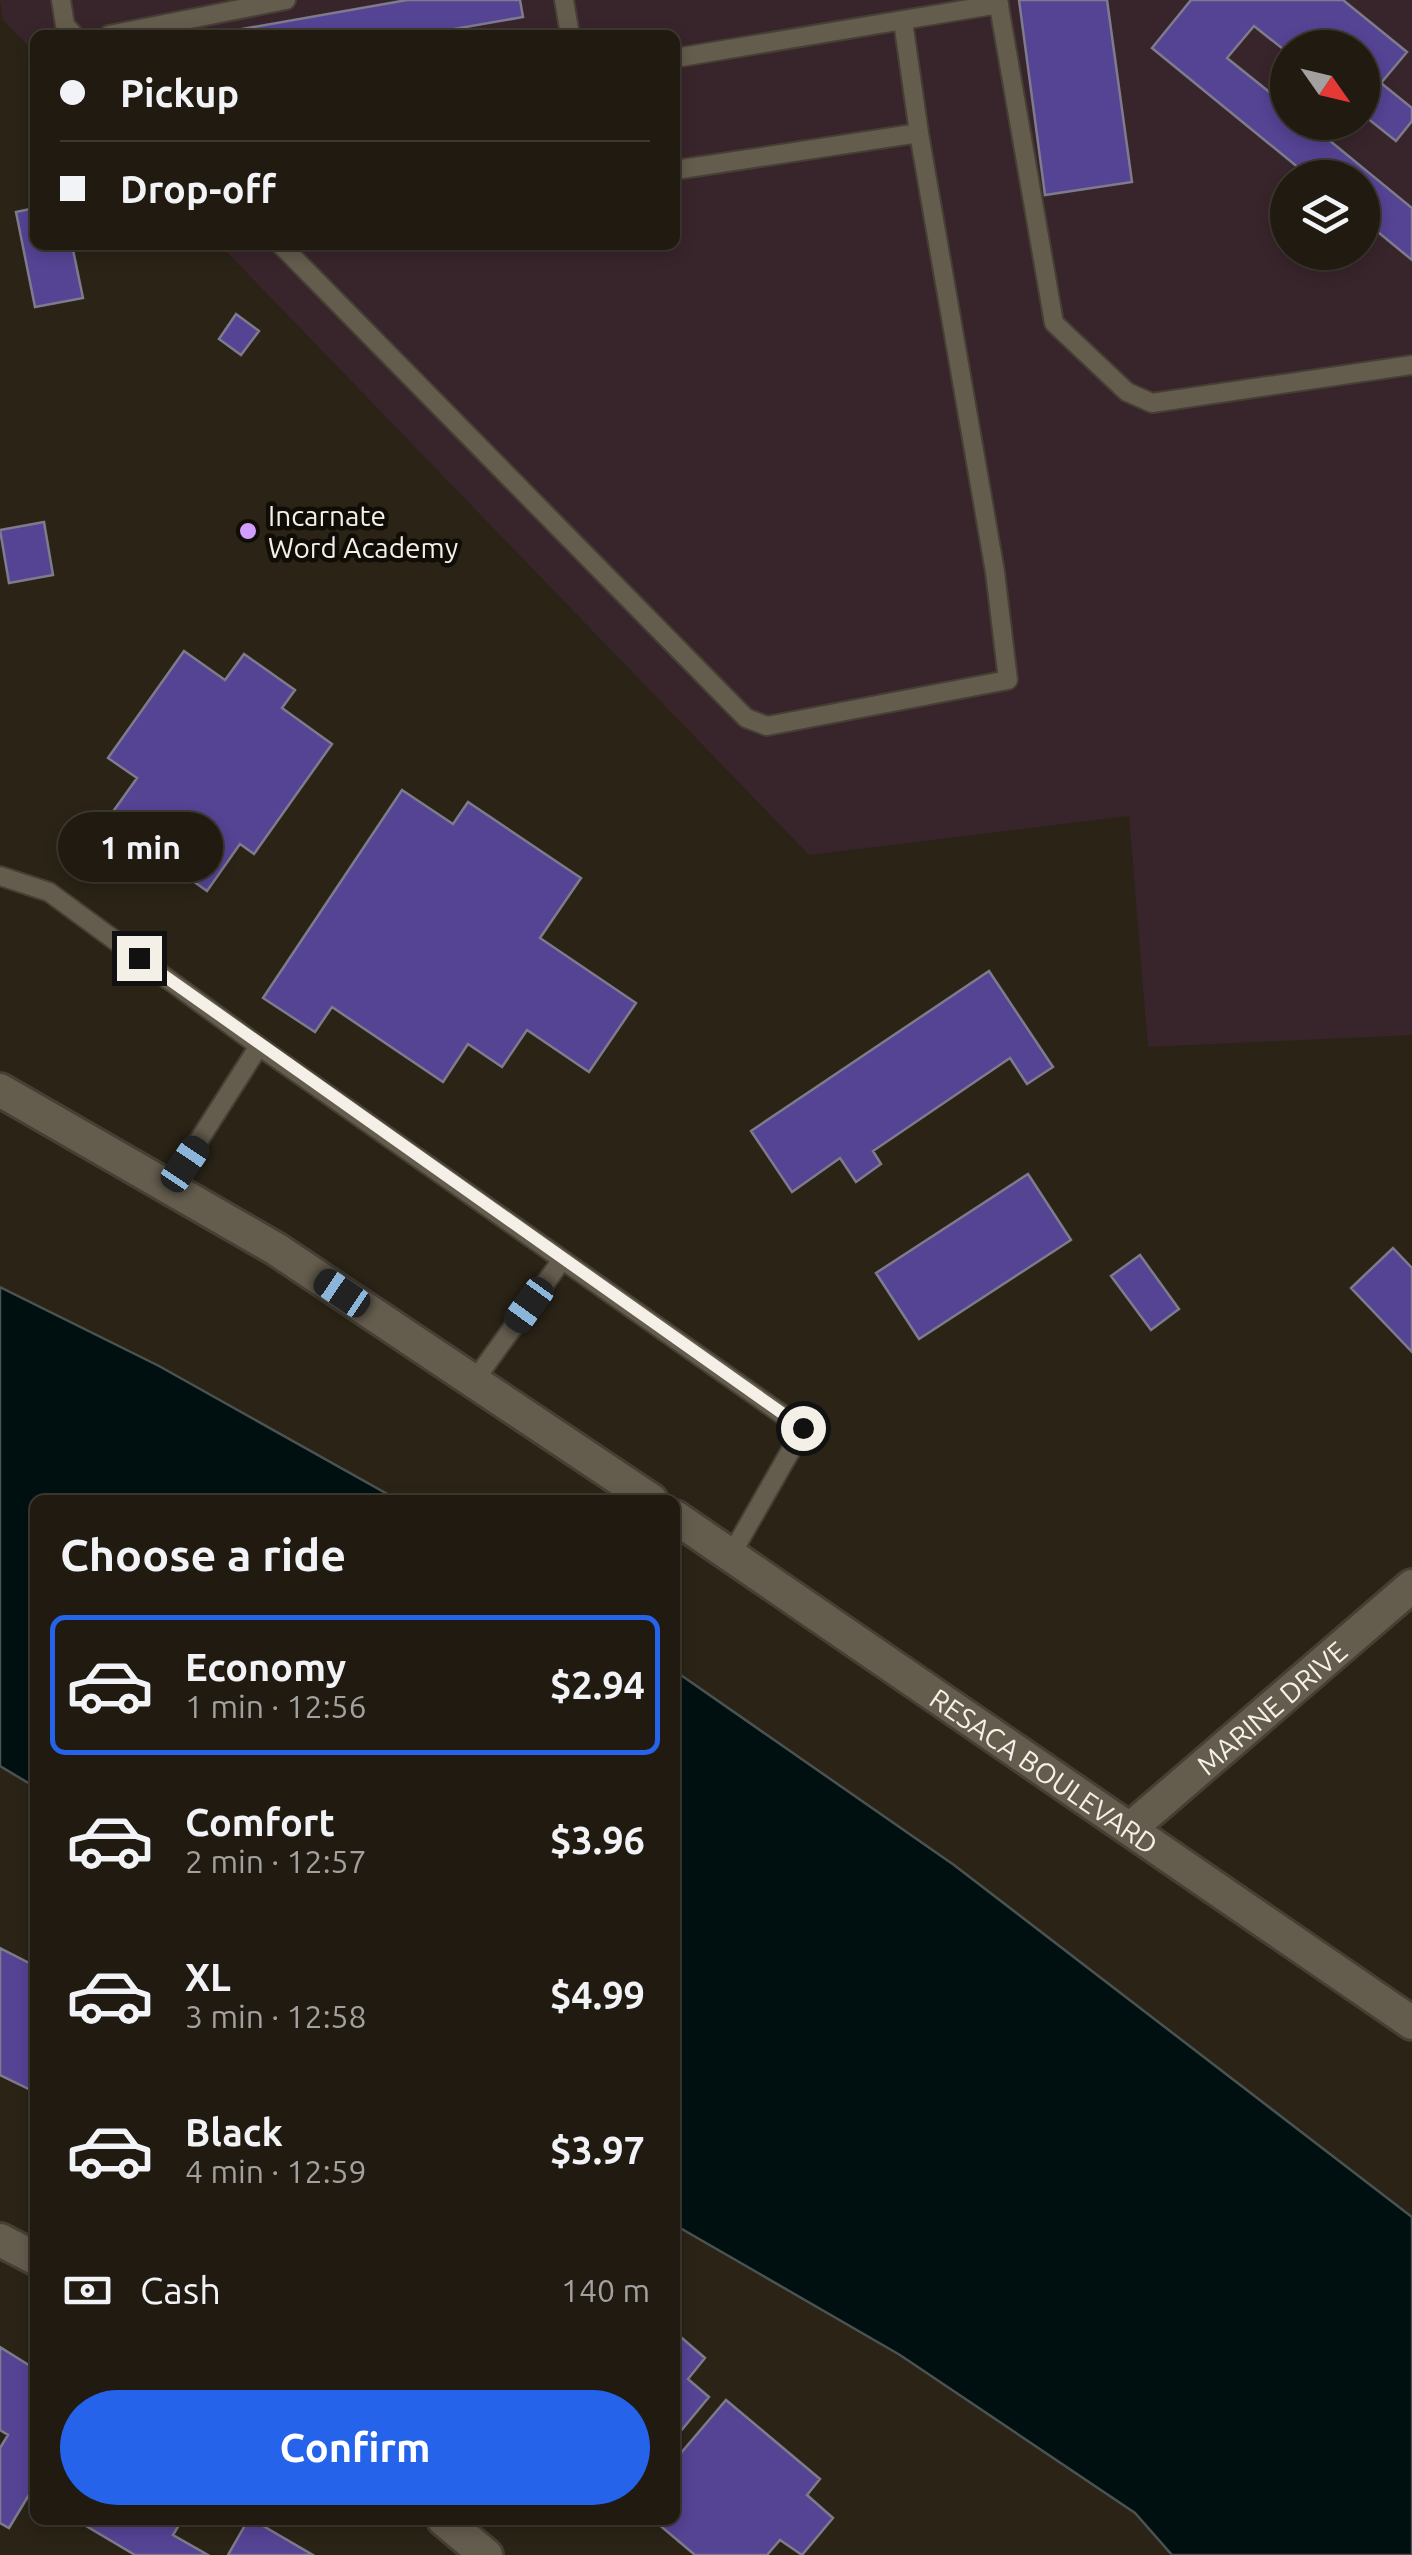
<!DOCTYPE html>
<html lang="en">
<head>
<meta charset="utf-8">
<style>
	:root { --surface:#201a10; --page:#282319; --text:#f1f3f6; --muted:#a2a19f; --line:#3d3830; --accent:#2563eb }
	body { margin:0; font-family:Ubuntu,sans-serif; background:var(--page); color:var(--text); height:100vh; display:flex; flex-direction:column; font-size:38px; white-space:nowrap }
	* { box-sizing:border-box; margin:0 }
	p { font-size:32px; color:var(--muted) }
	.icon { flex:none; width:55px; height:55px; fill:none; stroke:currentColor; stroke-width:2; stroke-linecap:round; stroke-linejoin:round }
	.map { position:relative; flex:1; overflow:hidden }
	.sheet { position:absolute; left:30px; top:1495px; width:650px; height:1030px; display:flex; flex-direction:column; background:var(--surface); border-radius:15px; box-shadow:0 5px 15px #0003,0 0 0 2px var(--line) }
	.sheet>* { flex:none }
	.banner { position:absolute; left:30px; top:30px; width:650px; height:220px; border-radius:15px; box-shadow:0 5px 15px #0003,0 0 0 2px var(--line); display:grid; align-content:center; height:220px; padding:0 30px; background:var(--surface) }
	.needle { width:65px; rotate:124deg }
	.controls { position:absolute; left:1270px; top:30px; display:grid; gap:20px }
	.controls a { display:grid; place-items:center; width:110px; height:110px; border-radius:50%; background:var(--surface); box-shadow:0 5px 15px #0003,0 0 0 2px var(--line); font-size:50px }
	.end { position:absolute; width:45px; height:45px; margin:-22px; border:12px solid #f5f0e7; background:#111; box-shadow:0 0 0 5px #111 }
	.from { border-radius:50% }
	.bubble { position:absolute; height:70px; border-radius:35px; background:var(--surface); box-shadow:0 5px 15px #0003,0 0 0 2px var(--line); font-size:32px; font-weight:600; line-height:70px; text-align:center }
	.car { position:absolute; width:30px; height:60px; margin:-30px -15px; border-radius:12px; box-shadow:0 0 8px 2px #0007; background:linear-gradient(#222 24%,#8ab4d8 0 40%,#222 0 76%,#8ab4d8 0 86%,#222 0) }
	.banner b { display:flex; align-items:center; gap:35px; height:95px; font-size:38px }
	.banner b+b { border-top:2px solid var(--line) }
	.banner i { width:25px; height:25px; background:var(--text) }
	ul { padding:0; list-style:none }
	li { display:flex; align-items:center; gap:30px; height:140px; margin:0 20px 15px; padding:0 10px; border:5px solid transparent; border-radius:15px }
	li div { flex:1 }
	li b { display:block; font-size:38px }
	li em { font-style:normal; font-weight:600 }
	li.active { border-color:var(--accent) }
	li>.icon { width:90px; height:90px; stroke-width:1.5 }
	h2 { padding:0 30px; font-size:45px; line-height:120px }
	.pay { display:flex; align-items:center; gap:25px; height:110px; padding:0 30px; font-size:38px }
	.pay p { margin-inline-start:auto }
	.primary-button { display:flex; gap:20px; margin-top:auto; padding:20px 30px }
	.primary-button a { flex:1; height:115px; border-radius:60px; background:var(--accent); color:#fff; font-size:40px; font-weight:600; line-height:115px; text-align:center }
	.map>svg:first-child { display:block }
	.medical { fill:#38252b; fill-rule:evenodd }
	.water { fill:#001011; stroke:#4a5351; stroke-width:2.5 }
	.building { fill:#554394; stroke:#7d7b8c; stroke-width:2.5 }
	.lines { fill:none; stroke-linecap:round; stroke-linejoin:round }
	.lane-casing { stroke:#453f34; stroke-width:22 }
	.street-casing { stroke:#453f34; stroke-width:38 }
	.lane { stroke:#645c4d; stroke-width:18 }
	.street { stroke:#645c4d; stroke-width:32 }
	.route { stroke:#f5f0e7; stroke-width:12 }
	.poi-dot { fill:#d19dfe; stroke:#100d07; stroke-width:4 }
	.labels { text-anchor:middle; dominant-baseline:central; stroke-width:9; stroke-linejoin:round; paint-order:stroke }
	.poi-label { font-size:28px; fill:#f5f0e7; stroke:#100d07; text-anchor:start }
	.street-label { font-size:28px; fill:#f5f0e7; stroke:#100d07 }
</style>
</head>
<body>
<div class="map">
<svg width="1412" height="2555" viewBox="0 0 1412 2555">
	<rect width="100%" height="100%" fill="#2a2316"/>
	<path class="medical" d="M0,0H1412V1035L1148,1047L1129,816L809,855L220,245H675V35H35V53L3,20ZM1288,48H1362V122H1288ZM1288,178H1362V252H1288Z"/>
	<path class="water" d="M0,1287L159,1366L398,1500H35V1787L0,1766Z
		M675,1671L954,1865L1412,2217V2555H1172L1135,2513L900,2355L675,2225Z"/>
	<path class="building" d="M407,0H520L523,17L420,35H208Z
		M1019,0H1107L1132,182L1045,195Z
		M1191,0H1343L1407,52L1381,83L1412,108V121L1396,141L1362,114V48H1288V53L1254,26L1227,58L1288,107V122H1307L1412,208V260L1362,219V178H1311L1152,48Z
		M35,208V245H72L83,298L35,307L16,212Z
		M236,314L259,331L241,355L219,339Z
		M44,522L53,575L9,583L0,530Z
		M184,651L225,680L244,654L295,690L282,708L332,744L254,854L240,844L207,891L107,820L137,778L108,758Z
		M402,790L453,824L468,802L581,878L540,938L636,1003L589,1072L527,1030L502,1067L468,1044L443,1082L332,1007L315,1032L263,998Z
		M989,971L1053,1067L1027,1084L1010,1058L873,1151L881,1164L856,1182L840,1158L792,1192L751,1131Z
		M1028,1174L1071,1240L919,1339L876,1273Z
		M1393,1248L1412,1268V1352L1351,1288Z
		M1140,1255L1179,1309L1151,1330L1111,1276Z
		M0,1948L35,1966V2092L0,2075Z
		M675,2332L705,2358L688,2379L709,2397L675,2438Z
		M0,2347L35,2369V2485L9,2528L0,2523V2448L8,2435L0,2430Z
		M726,2400L820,2479L807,2495L833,2518L802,2555L780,2540L767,2555H695L657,2523L660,2520H675V2460Z
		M76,2520H182L173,2535L208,2555H135Z
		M248,2520H253L313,2555H228Z"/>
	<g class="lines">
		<g class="lane-casing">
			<path id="lane" d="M61,0L65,25L74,35
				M564,0L570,35
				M998,0L1054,323L1127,392L1152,403L1412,365
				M903,21L919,133
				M109,35L286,0
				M675,58L999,4
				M281,245L746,718L767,726L1008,680L995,572L919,133L675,170
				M0,876L49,892L259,1046L803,1429L731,1555
				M169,1187L259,1046
				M474,1381L562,1260"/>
		</g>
		<g class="street-casing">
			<g id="street">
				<path d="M0,1090L276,1249L651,1500"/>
				<path id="s1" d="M675,1517L1412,2023"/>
				<path id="s2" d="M1131,1828L1412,1586"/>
				<path d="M0,2240L35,2258"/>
				<path d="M444,2520L486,2555"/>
			</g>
		</g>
		<use href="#lane" class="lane"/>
		<use href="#street" class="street"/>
	</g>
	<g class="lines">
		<path class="route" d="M139,958L803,1428"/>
	</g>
	<circle class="poi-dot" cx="248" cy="531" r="10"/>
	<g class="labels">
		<g class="poi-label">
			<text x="268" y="515">Incarnate<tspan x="268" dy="32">Word Academy</tspan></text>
		</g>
		<g class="street-label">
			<text stroke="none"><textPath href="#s2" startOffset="185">MARINE DRIVE</textPath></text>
			<text stroke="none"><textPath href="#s1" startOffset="448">RESACA BOULEVARD</textPath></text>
		</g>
	</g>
</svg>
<div class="controls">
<a><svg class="needle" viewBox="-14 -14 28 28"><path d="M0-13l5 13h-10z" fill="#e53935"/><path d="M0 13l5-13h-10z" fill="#a2a19f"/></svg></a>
<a><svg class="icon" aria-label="layers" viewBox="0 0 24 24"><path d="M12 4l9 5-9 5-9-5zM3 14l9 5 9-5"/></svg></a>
</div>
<i class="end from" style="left:803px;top:1428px"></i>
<i class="end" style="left:139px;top:958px"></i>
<div class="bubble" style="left:58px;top:812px;width:165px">1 min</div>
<i class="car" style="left:185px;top:1164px;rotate:34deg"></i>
<i class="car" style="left:342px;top:1293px;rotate:304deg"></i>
<i class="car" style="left:529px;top:1305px;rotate:216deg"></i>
<div class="banner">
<b><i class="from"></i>Pickup</b>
<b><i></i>Drop-off</b>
</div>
<section class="sheet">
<h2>Choose a ride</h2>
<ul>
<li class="active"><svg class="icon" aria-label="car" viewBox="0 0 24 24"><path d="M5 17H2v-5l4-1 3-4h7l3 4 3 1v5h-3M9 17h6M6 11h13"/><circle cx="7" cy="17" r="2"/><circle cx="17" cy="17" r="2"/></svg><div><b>Economy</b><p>1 min · 12:56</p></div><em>$2.94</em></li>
<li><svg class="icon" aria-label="car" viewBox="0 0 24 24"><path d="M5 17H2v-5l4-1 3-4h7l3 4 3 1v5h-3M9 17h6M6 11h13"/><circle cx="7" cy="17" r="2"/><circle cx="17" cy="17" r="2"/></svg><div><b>Comfort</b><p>2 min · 12:57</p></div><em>$3.96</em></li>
<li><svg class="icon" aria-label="car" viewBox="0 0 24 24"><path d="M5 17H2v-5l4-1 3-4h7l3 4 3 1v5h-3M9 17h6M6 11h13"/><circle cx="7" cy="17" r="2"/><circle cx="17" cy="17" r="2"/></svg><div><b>XL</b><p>3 min · 12:58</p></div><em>$4.99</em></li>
<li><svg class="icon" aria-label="car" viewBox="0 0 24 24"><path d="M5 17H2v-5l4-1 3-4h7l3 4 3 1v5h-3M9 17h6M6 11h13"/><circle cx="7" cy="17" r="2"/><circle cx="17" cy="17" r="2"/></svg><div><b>Black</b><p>4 min · 12:59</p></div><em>$3.97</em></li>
</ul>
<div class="pay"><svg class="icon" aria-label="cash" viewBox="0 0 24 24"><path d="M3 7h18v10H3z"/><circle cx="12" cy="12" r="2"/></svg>Cash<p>140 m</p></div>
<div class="primary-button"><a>Confirm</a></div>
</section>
</div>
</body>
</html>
